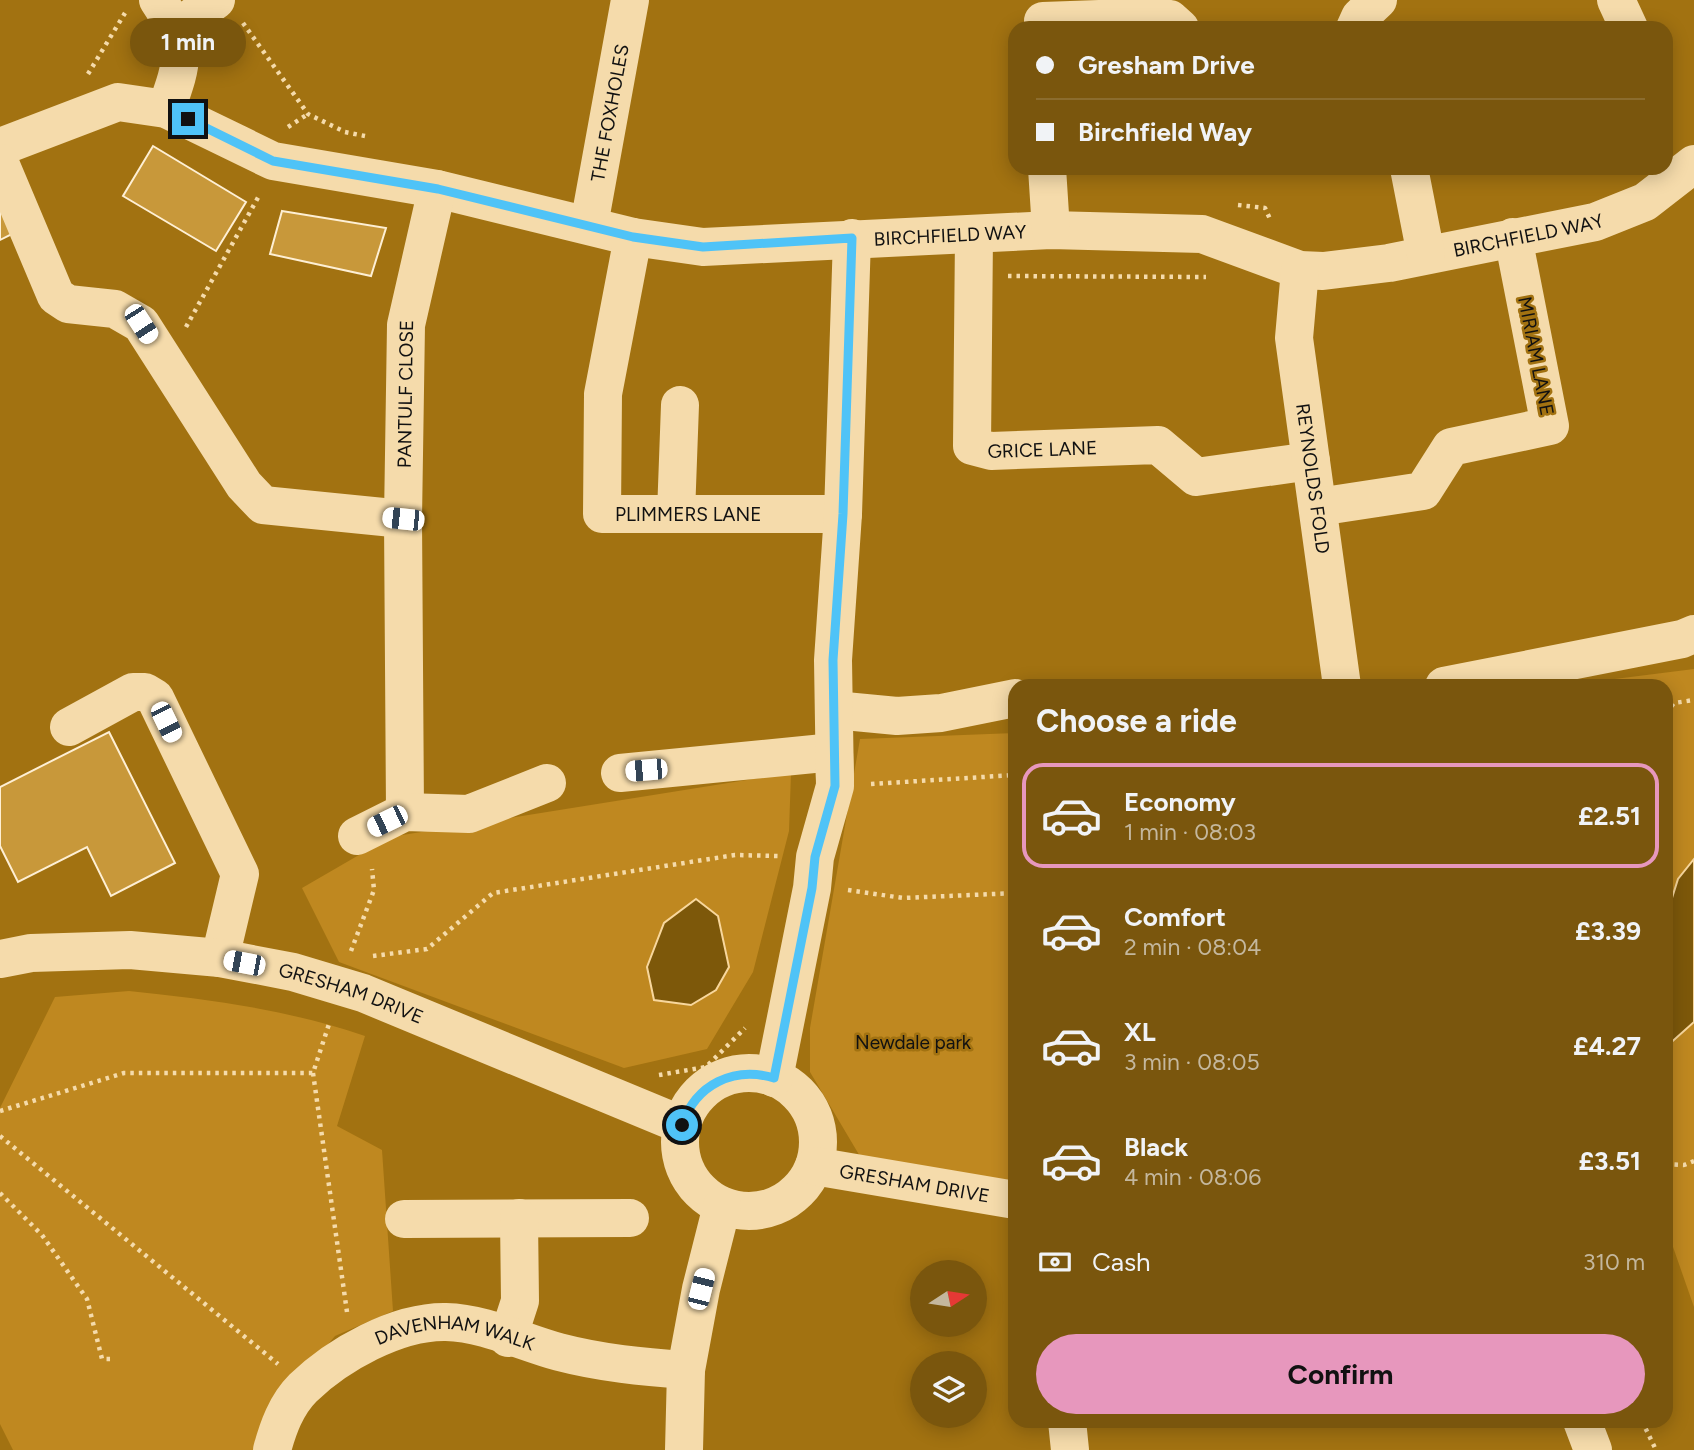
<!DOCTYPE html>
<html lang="en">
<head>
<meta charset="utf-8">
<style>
	:root { --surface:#7a560d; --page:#815f1b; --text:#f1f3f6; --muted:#c4b79d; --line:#8b6c2e; --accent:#e797bd }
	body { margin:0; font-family:Figtree,sans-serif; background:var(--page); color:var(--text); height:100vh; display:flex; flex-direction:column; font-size:26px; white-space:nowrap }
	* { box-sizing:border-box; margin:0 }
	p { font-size:23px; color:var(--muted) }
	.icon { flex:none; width:38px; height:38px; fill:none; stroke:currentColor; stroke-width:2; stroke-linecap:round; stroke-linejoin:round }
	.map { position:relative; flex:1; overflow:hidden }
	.drawer { position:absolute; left:1008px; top:679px; width:665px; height:749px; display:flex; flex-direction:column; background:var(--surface); border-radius:21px; box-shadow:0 4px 18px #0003 }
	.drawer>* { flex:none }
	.top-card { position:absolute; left:1008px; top:21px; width:665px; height:154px; border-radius:21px; box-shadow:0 4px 18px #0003; display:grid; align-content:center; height:154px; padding:0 28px; background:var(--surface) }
	.needle { width:46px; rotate:78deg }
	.tools { position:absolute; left:910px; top:1260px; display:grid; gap:14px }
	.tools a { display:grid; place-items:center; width:77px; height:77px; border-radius:50%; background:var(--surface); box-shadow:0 4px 18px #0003; font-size:35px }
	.end { position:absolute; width:32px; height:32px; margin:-16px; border:9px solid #4fc3f7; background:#111; box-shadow:0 0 0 4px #111 }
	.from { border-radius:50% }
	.bubble { position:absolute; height:49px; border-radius:24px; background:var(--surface); box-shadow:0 4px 18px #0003; font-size:23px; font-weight:700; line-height:49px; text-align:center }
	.car { position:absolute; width:21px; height:42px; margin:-21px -10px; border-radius:9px; box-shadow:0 0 5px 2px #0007; background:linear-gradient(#fff 24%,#345 0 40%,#fff 0 76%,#345 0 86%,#fff 0) }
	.top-card b { display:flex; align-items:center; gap:24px; height:66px; font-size:26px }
	.top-card b+b { border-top:2px solid var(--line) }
	.top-card i { width:18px; height:18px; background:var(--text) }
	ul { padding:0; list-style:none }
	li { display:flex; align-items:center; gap:21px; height:105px; margin:0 14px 10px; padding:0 14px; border:4px solid transparent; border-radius:21px }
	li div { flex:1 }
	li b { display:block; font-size:26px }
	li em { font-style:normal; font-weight:700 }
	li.current { border-color:var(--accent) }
	li>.icon { width:63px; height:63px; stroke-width:1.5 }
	h2 { padding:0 28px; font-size:32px; line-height:84px }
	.pay { display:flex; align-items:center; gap:18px; height:77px; padding:0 28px; font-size:26px }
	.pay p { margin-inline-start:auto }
	.primary-button { display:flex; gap:14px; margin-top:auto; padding:14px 28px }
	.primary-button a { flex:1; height:80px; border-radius:42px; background:var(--accent); color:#111; font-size:28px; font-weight:700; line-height:80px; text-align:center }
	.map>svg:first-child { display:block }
	.green { fill:#bf8820 }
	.water { fill:#7d580a; stroke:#f8d79d; stroke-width:2 }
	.building { fill:#c8983a; stroke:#feefd4; stroke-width:2 }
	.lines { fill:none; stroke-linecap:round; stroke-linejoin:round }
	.path { stroke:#f5dbab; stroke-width:4.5; stroke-dasharray:3.5 5; stroke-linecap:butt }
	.minor { stroke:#f5dbab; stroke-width:38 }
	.route { stroke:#4fc3f7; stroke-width:9 }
	.labels { text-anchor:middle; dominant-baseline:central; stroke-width:5; stroke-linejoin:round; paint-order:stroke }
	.street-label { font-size:19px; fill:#111; stroke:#a27211 }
	.park-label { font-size:19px; fill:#111; stroke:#a27211 }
</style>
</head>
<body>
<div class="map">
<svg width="1694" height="1450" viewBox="0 0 1694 1450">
	<rect width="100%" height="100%" fill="#a27211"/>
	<path class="green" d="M1694,669V1307L1666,1227V686H1559Z
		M1015,733V1182L861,1158L810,1072V1028L860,739Z
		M791,773L789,831L753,972L707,1049L624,1068L339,962L302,888L390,837Z
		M129,991C209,999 289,1010 365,1036L337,1126L382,1150L393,1311L335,1336L268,1416L257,1450H13L0,1424V1108L55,997Z"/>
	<path class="water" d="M1694,859V1022L1666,1047V917L1678,879Z
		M696,899L718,916L729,967L716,990L691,1005L654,1000L647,967L664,923Z"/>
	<path class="building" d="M153,146L246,202L216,251L123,196Z
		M0,201L14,233L0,240Z
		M282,211L386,228L371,276L270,254Z
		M109,732L175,863L111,896L87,847L18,882L0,846V787Z"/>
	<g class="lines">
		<path class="path" d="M243,23L308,114L345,132L365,136
			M88,74L125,13
			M288,127L308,114
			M1238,205L1265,208L1270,219
			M1008,276L1206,277
			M186,327L260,194
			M1666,713L1674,703L1694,700
			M871,784L1015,775
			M848,890L903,898L1015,893
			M351,951L374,890L372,869
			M373,956L427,949L493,893L735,855L778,856
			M313,1073L347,1312
			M659,1075L706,1067L745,1028
			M0,1111L124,1073H313L330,1021
			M0,1136L278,1364
			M1666,1164L1684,1165L1694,1161
			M0,1193L42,1235L87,1299L102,1359H111
			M1642,1421L1656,1450"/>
		<g class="minor">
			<path d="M158,0C188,45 184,60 166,109"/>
			<path d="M1616,0L1629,28"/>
			<path d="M1043,21L1155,17L1170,19L1180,28"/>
			<path d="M177,28L216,0"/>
			<path d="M1355,28L1360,17L1378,0"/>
			<path id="s1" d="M0,147L118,102L166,109L273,161L437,189L633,237L703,247L1051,230L1202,234L1300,270L1323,271L1389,263L1595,222L1645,202L1694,164"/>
			<path d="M0,163L56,296L68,304L115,309L141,324L244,485L263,505L403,519"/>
			<path d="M1047,168L1051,230"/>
			<path d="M1409,168L1426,255"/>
			<path id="s2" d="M589,225L630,0"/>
			<path id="s3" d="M974,235L972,446L991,451L1158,445L1196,477L1311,461"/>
			<path id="s4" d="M633,237L603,394L602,514H843"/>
			<path id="s5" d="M1300,270L1294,338L1342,686"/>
			<path d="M1318,507L1423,491L1451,447L1550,426L1513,237"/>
			<path d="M676,514L680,405"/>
			<path d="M1444,686L1682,639L1694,634"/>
			<path d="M834,710L897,716L941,713L1015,698"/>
			<path d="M69,727L133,692H145L155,698L240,874L220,958"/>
			<path d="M620,773L834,752L835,780"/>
			<path id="s6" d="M405,812L403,519L406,325L437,189"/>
			<path d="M357,836L405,812L469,814L547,783"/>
			<path id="s7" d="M0,959L31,953L130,950L220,958L293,972L363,993L682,1125"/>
			<circle cx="749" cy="1142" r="69"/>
			<path d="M774,1078L812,888L815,857L835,786L833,660L843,514L852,238"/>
			<path id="s8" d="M814,1166L1015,1200"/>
			<path d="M404,1219L630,1218"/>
			<path d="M508,1338L520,1301L519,1218"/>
			<path d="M1067,1421L1070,1450"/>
			<path d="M1582,1421L1593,1450"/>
			<path id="s9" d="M272,1450C278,1428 286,1405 303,1388C337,1355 397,1321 446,1322C485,1323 522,1342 559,1352C601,1363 643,1367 686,1370"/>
			<path d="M684,1450L686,1370L701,1289L722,1206"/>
		</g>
	</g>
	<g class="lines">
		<path class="route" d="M188,119L273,161L438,189L633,237L703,247L852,238L843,514L833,660L835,786L815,857L812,888L774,1078C734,1066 696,1084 682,1125"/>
	</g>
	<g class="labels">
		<g class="street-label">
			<text stroke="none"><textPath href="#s2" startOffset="114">THE FOXHOLES</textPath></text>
			<text stroke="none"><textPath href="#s1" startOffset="1568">BIRCHFIELD WAY</textPath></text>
			<text stroke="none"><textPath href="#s1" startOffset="980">BIRCHFIELD WAY</textPath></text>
			<text transform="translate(1536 356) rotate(79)">MIRIAM LANE</text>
			<text stroke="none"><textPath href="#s6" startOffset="418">PANTULF CLOSE</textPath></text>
			<text stroke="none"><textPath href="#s3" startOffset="282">GRICE LANE</textPath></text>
			<text stroke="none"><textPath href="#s5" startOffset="210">REYNOLDS FOLD</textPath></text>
			<text stroke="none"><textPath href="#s4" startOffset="366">PLIMMERS LANE</textPath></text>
			<text stroke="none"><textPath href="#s7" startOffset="357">GRESHAM DRIVE</textPath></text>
			<text stroke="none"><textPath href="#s8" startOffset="102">GRESHAM DRIVE</textPath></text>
			<text stroke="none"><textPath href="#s9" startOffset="240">DAVENHAM WALK</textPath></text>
		</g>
		<g class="park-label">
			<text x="913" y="1042">Newdale park</text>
		</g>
	</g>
</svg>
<div class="tools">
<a><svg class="needle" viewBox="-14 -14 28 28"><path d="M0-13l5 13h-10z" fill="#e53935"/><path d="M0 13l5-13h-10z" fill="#c4b79d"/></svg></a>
<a><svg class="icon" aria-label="layers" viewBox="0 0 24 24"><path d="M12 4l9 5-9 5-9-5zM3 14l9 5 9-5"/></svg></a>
</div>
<i class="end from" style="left:682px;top:1125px"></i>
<i class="end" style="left:188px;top:119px"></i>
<div class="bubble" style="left:130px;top:18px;width:116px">1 min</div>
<i class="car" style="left:141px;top:324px;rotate:147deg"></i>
<i class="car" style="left:403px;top:519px;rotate:276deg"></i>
<i class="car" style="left:166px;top:722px;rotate:154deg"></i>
<i class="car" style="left:646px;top:770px;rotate:265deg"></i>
<i class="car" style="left:387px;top:821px;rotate:244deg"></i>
<i class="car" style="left:244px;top:963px;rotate:281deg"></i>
<i class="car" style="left:701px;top:1289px;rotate:14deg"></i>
<div class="top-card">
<b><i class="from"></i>Gresham Drive</b>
<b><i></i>Birchfield Way</b>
</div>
<section class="drawer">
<h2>Choose a ride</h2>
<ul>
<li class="current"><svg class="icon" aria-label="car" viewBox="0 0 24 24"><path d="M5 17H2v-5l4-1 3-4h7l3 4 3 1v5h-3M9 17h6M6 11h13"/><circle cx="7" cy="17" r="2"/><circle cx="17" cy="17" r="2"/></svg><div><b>Economy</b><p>1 min · 08:03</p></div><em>£2.51</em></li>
<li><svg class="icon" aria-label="car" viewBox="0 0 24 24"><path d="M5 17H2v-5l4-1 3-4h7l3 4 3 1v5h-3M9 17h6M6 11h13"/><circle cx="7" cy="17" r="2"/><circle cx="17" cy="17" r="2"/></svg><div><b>Comfort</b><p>2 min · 08:04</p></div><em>£3.39</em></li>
<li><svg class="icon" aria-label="car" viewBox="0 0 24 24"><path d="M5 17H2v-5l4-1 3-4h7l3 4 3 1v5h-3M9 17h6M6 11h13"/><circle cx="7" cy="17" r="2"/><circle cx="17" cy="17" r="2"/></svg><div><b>XL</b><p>3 min · 08:05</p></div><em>£4.27</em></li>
<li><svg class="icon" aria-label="car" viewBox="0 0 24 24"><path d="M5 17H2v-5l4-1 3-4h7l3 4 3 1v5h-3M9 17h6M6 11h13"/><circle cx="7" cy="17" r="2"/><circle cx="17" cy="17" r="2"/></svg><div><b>Black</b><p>4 min · 08:06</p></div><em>£3.51</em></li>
</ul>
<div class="pay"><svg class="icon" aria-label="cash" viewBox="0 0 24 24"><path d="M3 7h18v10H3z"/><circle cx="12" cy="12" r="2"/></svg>Cash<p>310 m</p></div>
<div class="primary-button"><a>Confirm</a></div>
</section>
</div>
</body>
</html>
